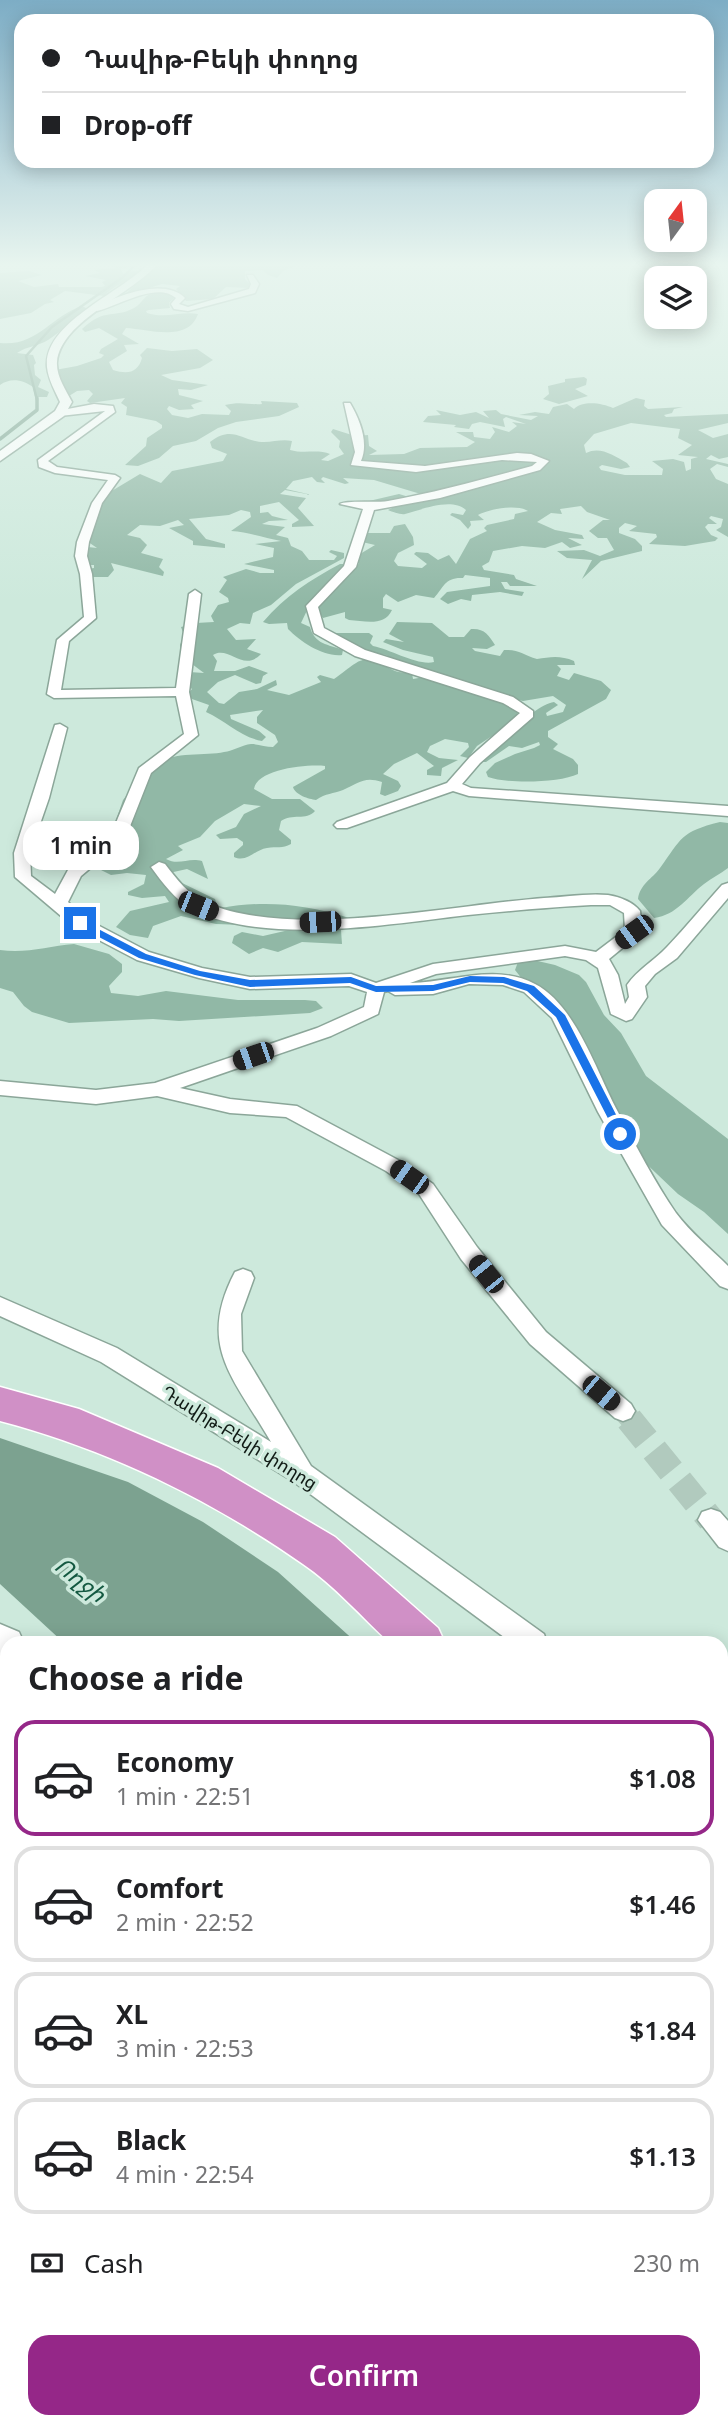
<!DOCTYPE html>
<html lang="en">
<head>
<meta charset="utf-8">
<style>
	:root { --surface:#fff; --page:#f6f6f6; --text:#202124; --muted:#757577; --line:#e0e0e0; --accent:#952788 }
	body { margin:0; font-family:"Noto Sans","Noto Sans Armenian",sans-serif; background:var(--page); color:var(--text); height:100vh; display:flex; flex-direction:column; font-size:26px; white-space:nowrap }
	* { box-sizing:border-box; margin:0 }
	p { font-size:23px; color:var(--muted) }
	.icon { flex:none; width:38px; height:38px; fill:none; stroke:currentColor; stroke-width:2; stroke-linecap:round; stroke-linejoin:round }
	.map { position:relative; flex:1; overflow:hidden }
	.sheet { position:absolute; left:0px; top:1636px; width:728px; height:793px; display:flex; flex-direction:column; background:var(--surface); border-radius:21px 21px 0 0; box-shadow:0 4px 18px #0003 }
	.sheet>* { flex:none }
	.hud { position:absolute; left:14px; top:14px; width:700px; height:154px; border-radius:21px; box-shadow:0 4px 18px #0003; display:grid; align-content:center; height:154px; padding:0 28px; background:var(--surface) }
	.needle { width:46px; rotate:15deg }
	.tools { position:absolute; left:644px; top:189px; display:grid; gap:14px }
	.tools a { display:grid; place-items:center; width:63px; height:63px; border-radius:14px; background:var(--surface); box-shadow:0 4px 18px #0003; font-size:35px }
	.end { position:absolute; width:32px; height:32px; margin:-16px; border:9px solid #1a73e8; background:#fff; box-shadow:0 0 0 4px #fff }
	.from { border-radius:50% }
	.bubble { position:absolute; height:49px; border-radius:21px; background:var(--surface); box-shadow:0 4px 18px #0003; font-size:23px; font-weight:600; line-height:49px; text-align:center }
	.car { position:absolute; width:21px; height:42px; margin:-21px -10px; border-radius:9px; box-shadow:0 0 5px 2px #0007; background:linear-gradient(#222 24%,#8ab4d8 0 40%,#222 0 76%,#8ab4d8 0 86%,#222 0) }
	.hud b { display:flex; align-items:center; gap:24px; height:66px; font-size:26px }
	.hud b+b { border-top:2px solid var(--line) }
	.hud i { width:18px; height:18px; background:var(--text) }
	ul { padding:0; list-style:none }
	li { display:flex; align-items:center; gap:21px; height:116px; margin:0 14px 10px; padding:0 14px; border:4px solid var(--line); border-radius:21px }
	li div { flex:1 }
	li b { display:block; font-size:26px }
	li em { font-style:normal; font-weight:600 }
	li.selected { border-color:var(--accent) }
	li>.icon { width:63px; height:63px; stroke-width:1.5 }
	h2 { padding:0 28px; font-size:32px; line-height:84px }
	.pay { display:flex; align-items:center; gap:18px; height:77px; padding:0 28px; font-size:26px }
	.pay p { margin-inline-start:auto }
	.cta { display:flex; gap:14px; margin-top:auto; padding:14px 28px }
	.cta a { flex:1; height:80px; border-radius:21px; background:var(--accent); color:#fff; font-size:28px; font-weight:600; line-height:80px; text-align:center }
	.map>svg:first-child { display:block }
	.green { fill:#a9c6b8 }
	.forest { fill:#91b8a6; fill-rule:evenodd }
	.water { fill:#7ca290 }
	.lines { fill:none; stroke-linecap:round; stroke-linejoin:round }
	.stream-far1 { stroke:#7ca290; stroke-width:2.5 }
	.stream { stroke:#7ca290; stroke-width:3.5 }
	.building { fill:#3d6151; stroke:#2b4439; stroke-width:2 }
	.minor-tunnel-far1 { stroke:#b1cabe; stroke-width:21; stroke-dasharray:21 10; stroke-linecap:butt }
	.minor-tunnel { stroke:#b1cabe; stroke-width:27; stroke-dasharray:27 13; stroke-linecap:butt }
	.minor-casing { stroke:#8ba699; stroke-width:3 }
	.tertiary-casing { stroke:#8ba699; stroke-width:3 }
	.trunk-casing { stroke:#fff; stroke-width:3 }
	.minor { fill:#fff; fill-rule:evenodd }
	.tertiary { fill:#fff; fill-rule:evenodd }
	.trunk { fill:#d090c6; fill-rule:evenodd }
	.route { fill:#1a73e8 }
	.labels { text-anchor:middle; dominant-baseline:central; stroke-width:7; stroke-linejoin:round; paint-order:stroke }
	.street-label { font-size:18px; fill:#101a15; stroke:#cde9dc }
	.near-water-label { font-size:23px; font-style:italic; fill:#145941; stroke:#cde9dc }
</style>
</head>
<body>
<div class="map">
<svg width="728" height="2428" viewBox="0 0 728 2428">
	<rect width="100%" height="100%" fill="#cde9dc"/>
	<path class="green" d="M0,1706L7,1710V1972L0,1985Z"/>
	<path class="forest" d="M105,262L125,265L129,262L145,264L121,269L123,274L134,271L141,272C128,281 114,285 104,296L65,291L50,300L54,302L45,304L31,313L0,319V273L29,271L42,275L18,281L34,287L58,284L59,287H101L105,286L102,282L106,280L85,276L100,273L94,270L116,268Z
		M161,262H305L283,271L277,278L268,275L263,270L245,271V279L252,286L251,288L226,287L213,299L186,301L176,289L180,286L162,284L123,296Z
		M156,292H167L175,297L169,303L170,308L149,310L146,311L147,313C165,319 181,311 198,314C188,343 148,329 126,328L122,334L139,344L124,345L127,351L109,362L113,370C129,375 138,372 142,358L140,355L147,348L172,351L197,349L213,360L200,368L161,375L172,380L208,385L191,390L178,389L179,395L203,401L191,405L194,409L179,410L169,406L167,409L172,415L188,418L202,414L229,415L231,411L225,405C241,401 249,405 262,404L261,401L297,403L299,407L279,416L236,422L218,428L196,441L173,446L159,458L138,466L125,465L146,446L147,438L162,428V425L156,421L126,415L127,407L121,403L125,398L90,403L87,401L93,394L89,390L77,391L69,396L55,370L77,366L101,358L104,355L99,353L101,349L118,339L99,328L85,332L82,329C106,307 113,319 134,308C143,303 144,294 156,292Z
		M82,306L88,309C74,318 62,331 48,340C39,346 27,346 17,353L33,355L36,363L34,365L35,375L41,380L38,387L49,392L47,397H35L33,387C23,380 11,377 0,385V343C37,347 51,316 82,306Z
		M584,377L587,379L586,385L575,389L588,396L559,404L543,399L549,394L548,386L565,382V379Z
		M636,398L645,400L644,406L648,409L683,407L674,409L672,413L664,415L666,417L728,414V423L698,430L713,438L728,434V457L719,459L711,455L706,459L728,464V467L717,464L710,469L716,479L728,484V537L716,530L721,527L723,519L711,516L709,518L717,524H708L705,527L711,535L718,538L715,541L685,546L649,544L657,537L656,534L629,531L637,526L625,523L619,528V533L635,539L642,546V551L601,561L582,579L592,560L567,558L557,551L584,550L600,556L614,550L607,538H598L589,531L603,520H610L587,512L581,506L560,509L562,514L551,513L537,522L555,530L582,535L584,539L568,538L582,545L570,548L562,542L545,548L522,546L493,551L489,562L482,566L484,570L514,575L516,579L537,586H510L507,582H501L505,589L524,592L522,596L500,592L472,595L471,601L461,599L448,604L440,599L447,592L490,586V578L465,575L463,578C445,577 444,587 434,598L416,595L398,602L386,594L383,598V608L392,610C384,627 365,621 349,620L345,618V612L323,618L311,602L301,623L310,627C315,645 328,644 343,650L342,655C323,657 301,642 288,629L287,623L269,624L263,622C285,596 310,580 340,564H345V568L359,564L355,557L375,545L358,541L366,533H390L394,526L405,524L413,537L414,545L398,553L394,561L398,566L422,568L427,564L414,554L416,552L428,553L438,560L449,555L456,564L470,539L487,531L484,528L487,525L514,519L515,514L528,511C517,504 489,509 478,515L484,520L470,521L471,525L468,529L460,520L450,515L452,513L463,515L466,510C451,497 421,510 405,514C401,515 393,512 388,510L392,508L372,504L369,501L399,494L409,497L405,498L424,495L374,480L343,478L349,483L345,484L323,477L321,479L325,483L317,482L312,477L293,481L286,489L312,495L285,490L280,494L306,498L298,508L314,526L292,527V524L299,520L279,502L260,506V513L268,512L272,516L288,520L269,521L262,524L285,527L276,535L288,538L291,546L302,551L309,560H334L337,556L329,552L331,550L344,553V558L296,584L271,605L253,613L250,624L240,623L227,629L236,640L256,639L247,649L261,654C243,673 229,645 213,655L217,661L214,671H235L249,666L268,673L263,676L261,683L256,684L235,675L218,682L207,692L219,703L224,704L239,692L257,689L276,680L277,685L267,690L289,695L321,682L317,677L320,675L334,679C366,656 359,654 395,671C399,673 407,672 412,673L413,679L424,677L386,655L361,651L351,642L334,637L332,633H369L373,636L370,643L373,646C392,650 418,666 434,662L433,657L403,650L383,642L386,639L404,642L389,634L397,622L432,623L449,637H464L471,629C484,628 489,635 495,645L487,649L472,648L475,651L500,656L504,650C518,649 524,655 537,659C550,657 560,655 574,661L575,665H557L561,669L557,676L569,680L574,673L601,681L611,690L606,699L548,731V737L558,744L553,749L573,759L578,765V774C559,783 507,784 488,777L486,772L495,763L515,754L534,748L540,745L539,742L522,748L509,746L486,762H481C494,746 534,705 554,702L558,705L546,713L547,716L563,712L566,705L553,696L523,701L506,697L519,708L516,720L477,746L468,758L460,756L469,747L468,743L445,739L430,746L427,752L439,758L458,760L442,768L441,776L427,775V770L434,766L417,753L394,764L383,774L398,781L401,786L398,791L385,796L380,794L382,782C364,776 359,783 343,790C333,794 326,793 316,800C309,799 295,795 293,787L325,769V766C307,764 257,769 254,789L272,799H300L315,811C306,821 292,813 281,821L279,830L291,840V844C282,849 277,846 267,848C254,850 247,863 234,857V853L243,845V842L237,838L220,839L216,835L236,827L244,814L261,806L244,804L215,821L200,837L178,846L183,850L166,859C179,866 188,857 202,861L208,879L187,869L169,873L180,882L215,899L217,905L221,908C263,900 306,904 346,917L351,920L341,930L342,944L302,942L278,952L263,948L249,954L232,943L234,936L242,932L263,936L289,930L310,932L326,928L216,924L181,916L153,926L148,938L130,935L116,927L130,911L169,902L165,896L142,898L128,895V892L144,884L146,875L127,873L111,875L101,870L84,869L108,843L123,800L139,780L152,772C161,749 204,757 224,752C233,751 242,745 251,744C258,744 266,747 273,747L278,742L275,735L257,723V717L263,710L230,715L231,719L259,731L266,737L262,741C240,737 226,721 206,712L209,705L192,699L188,694L192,689L177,677L189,672L204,673L180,655V645L184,635L181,627L196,623L214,622L211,616L218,605L229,602L228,598L219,592L227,580L223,577L246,569L260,573H274V570L244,564L273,557L274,548L255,544L281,541C263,538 248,532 231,531L251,517L250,512L241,510L229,515L189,519L206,539L225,544V548L193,545V541L169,528L184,525L178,520L160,526L140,525L127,535L140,538L147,545L141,553L163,559L159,567L164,572L163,576L111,563L114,570L108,577H80V570L94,568V565H85L88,547L97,548L84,539L95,523L90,504L140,474L161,483L172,471L223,461L227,454L212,448L210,442C233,424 242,442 264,442C274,442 282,439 292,441L290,450C303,454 319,449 330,454L321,460L328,461L344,454L339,447L340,441L331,432L333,429L355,436L368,435L369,446L377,451L369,455L404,454L420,448L467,447L475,442L456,432H473L474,437L490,439L495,432L492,427L509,432L517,426L512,422L526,424L506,417L503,419L505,427L480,422L472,424L469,429L454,427L456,425L423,422L428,416L441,415L436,410L460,415L476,412L489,418L483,411L496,410L501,414L531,420L538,416L519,415L535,412L549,414L553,407L567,404L574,409C583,400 602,403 613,408ZM631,423L680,429L678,438L692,445L678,455L698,457L691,459V469L686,471L684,462L673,459L652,461L663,469L662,475H625L601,470L599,467L602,465L621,469L630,467L627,463C613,455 600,446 586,453L584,445L594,434Z
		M720,822L728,823V868C720,874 712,878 704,884C687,897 677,915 654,918L638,899C640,884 652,879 660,868C682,838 680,832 720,822Z
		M74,944L109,954L122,964V972L109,986L111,993L138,996L166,991L238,1000H305L316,1001L323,1008L310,1013L179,1021L153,1019L69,1023L32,1012L24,1006L13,992L0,988V950C26,954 48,946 74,944Z
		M529,959L555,965L579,975L586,982L604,1015L621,1033L646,1076L728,1139V1234L704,1212L678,1194L637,1155L560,1015L526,984L515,970L518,962Z"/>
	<path class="water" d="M0,1438L128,1482L203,1522L278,1572L357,1643H64L0,1584Z
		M721,2131L728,2141V2428H628L624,2422H721Z"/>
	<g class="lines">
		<path class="stream-far1" d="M37,400L26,356L52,327L123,277L138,262"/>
		<path class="stream" d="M0,439L37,410V398"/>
	</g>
	<path class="building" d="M254,2422H393L385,2428H256Z"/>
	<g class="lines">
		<path class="minor-tunnel-far1" d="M623,1411L631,1420"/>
		<path class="minor-tunnel" d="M629,1419L711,1520"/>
		<g class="minor-casing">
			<path id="minor" d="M247,275H253L259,284L255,293L188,311L174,309L171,304L176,298C157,281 118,306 97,311L93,309C115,296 164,277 185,298L179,304L188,307L249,289L251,284Z
				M344,403H350C360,420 369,443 361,461L425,466L517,453L531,454L549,461L540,470L440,498L374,510L356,567L318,607L324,628L365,650L513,697L533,711V717L480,763L462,784L471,788L728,806V816L469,796L453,791L347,828H337L334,825L337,822L447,783L470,757L520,713L503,703L355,656L314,633L306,606L344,566L363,509L340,504C346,500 376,503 388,501C437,492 484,479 532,466L537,462L502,460L416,472L351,465L355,452Z
				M94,404L113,406L115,412L48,461L57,467L115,475L120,478L102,503L89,542L87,556L92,574L96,618L69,641L61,690L176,688L189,594L195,590L201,594L189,692L198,735L151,773L125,839L81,876L68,902L86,919L149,952L202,968L250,977L351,974L376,983L433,964L565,946L596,952L625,930L624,913L610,905H591C550,907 509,911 468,915C391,924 262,946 192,909C175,900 162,882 151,867L159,862L165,864C176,878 189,896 207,903C292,940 451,905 544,898C565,897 587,893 608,895C620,897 633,902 640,911L642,932L609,959L618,975L625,1004L629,997L627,985C638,969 654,961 667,947C686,927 704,905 722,885L728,883V898L677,958L655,974L645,986L647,997L632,1019L626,1021L611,1014L598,968L586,960L565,956L436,974L410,983C452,982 495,963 535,984C576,1005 597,1073 618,1112C635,1144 655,1183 676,1213C690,1232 711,1249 728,1266V1289L720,1286L662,1225L598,1112L552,1018L524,992L503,985L469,984L433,994L395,995L388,991L384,992L378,1014L331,1036L180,1088L230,1099L297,1106L400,1161L433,1184L477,1247L546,1332L631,1404L635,1411L631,1418L623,1421L615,1418L530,1344L461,1259L419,1194L386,1171L286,1117L230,1113L157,1096L96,1104L0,1095V1081L96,1090L155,1083L317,1028L364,1007L367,992L349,986L250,989L199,978L137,960L74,927L15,877L14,853L55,725L60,724L67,728L49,798L30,853L31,876L55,894L68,870L110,837L139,768L184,734L176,696L54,698L47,694L57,640L84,617L80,574L75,556L77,542L92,503L108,480L55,473L39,467L38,460L105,411L60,416L57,415V411Z
				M243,1269L251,1272L254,1278L241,1314L242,1351L311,1466L544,1634L547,1643H512L294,1482L101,1362L0,1316V1297L117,1348L271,1442C234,1378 196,1346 235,1272Z
				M711,1509L720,1512L728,1521V1551L719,1547L698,1520L702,1512Z
				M721,1809L728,1812V1847L721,1844Z
				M721,1893L728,1895V1932L721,1929Z"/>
		</g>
		<g class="tertiary-casing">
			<path id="tertiary" d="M150,262H159C134,294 61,320 57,362C56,376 66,390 72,402L64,416L0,461V451L55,411L60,402C55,391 48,379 47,367C43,322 124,292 150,262Z
				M0,1624L19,1632L24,1643H7V1660L0,1658Z
				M7,2014V2055L0,2058V2016Z
				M167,2422H215L217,2428H169Z
				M557,2422H606L608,2428H560Z"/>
		</g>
		<g class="trunk-casing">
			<path id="trunk" d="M0,1387L79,1409L218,1468L335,1537L438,1628L445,1643H390C362,1617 334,1585 303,1564C212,1500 107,1449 0,1421Z
				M721,1985L728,1988V2049L721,2046Z"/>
		</g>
		<use href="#minor" class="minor"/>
		<use href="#tertiary" class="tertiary"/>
		<use href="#trunk" class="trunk"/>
	</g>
	<linearGradient id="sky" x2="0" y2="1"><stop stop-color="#7dadc5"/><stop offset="0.44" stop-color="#e8f5ef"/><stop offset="1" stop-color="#e8f5ef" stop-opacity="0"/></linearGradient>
	<rect width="728" height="602" fill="url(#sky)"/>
	<path class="route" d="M76,921H83L146,954L200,971L250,980L351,977L376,986L433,985L470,976L504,977L534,986L565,1015L626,1134L620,1138L617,1136L556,1017L527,991L503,983L470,982L433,991L376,992L350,983L250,987L195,975L139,958L76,925Z"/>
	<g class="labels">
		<g class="street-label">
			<text transform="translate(240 1437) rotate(32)">Դավիթ-Բեկի փողոց</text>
		</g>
		<g class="near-water-label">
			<text transform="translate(81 1579) rotate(38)">Ողջի</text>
		</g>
	</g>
</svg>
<div class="tools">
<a><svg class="needle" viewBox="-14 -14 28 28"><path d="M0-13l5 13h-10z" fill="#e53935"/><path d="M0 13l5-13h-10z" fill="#757577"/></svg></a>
<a><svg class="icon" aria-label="layers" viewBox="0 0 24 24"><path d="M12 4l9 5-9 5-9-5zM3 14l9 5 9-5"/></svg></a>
</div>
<i class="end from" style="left:620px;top:1134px"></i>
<i class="end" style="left:80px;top:923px"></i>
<div class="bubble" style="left:23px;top:821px;width:116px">1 min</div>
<i class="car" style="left:198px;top:906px;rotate:112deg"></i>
<i class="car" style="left:320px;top:922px;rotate:267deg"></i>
<i class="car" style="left:634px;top:932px;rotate:234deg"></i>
<i class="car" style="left:253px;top:1056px;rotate:251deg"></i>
<i class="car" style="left:409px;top:1177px;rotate:305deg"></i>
<i class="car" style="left:486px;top:1274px;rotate:321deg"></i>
<i class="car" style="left:601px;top:1393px;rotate:130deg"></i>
<div class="hud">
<b><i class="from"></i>Դավիթ-Բեկի փողոց</b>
<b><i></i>Drop-off</b>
</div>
<section class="sheet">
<h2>Choose a ride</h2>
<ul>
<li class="selected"><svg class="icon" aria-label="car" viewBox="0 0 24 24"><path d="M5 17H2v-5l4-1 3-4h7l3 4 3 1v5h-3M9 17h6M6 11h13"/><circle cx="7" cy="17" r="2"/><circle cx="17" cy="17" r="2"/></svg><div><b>Economy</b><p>1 min · 22:51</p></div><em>$1.08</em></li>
<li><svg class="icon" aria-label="car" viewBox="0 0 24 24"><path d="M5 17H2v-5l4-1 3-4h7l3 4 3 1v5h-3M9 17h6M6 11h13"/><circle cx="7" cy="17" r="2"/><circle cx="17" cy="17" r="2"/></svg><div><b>Comfort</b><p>2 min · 22:52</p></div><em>$1.46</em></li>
<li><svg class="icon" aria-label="car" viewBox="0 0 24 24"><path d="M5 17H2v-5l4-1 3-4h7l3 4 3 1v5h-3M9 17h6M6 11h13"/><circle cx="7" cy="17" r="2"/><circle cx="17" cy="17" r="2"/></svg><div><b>XL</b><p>3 min · 22:53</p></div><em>$1.84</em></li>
<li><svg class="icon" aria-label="car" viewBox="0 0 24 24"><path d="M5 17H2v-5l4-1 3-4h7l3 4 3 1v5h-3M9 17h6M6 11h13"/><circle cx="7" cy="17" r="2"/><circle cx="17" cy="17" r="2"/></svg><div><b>Black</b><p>4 min · 22:54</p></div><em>$1.13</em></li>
</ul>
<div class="pay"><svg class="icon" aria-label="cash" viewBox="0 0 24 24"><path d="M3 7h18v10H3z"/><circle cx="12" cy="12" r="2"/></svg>Cash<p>230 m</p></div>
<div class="cta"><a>Confirm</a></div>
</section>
</div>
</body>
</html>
